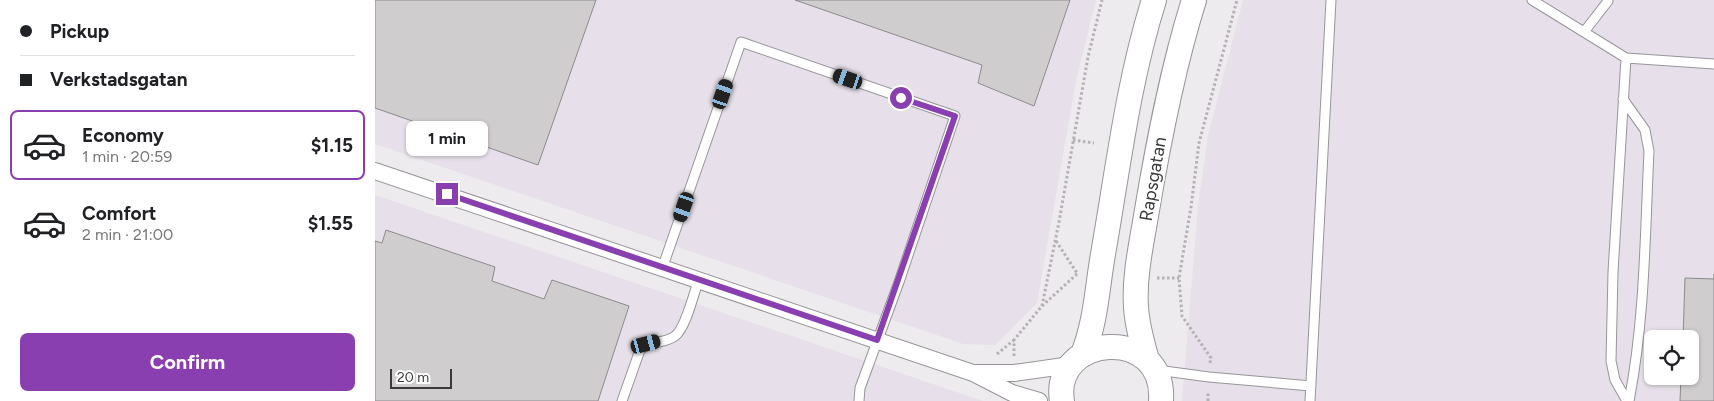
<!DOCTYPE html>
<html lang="en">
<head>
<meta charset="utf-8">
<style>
	:root { --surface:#fff; --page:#f2f2f2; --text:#202124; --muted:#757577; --line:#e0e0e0; --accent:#8a3fb0 }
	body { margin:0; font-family:Figtree,sans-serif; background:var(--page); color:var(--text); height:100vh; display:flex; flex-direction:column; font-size:19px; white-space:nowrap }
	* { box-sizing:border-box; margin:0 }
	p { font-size:16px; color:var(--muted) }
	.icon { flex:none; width:28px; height:28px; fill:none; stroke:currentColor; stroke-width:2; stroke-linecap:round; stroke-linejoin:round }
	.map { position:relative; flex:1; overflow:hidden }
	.details { display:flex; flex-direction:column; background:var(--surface); width:375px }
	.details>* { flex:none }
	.hud { display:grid; align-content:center; height:110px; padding:0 20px; background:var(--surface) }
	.tools { position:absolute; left:1269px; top:330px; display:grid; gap:10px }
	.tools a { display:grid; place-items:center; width:55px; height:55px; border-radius:8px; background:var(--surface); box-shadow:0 1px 4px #0004; font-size:25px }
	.scale { position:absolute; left:15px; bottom:12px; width:62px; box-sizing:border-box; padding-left:5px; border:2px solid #3a393a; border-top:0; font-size:14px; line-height:18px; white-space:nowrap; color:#3a393a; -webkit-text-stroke:4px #fff; paint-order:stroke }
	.end { position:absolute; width:22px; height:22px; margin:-11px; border:6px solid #8a3fb0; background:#fff; box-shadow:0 0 0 2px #fff }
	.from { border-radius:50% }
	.bubble { position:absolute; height:35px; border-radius:8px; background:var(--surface); box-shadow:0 1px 4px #0004; font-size:16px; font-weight:700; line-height:35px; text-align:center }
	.car { position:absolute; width:15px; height:30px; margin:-15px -8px; border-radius:6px; box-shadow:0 0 4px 1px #0007; background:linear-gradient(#222 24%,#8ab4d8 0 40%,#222 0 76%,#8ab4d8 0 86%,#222 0) }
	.hud b { display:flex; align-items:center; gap:18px; height:48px; font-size:19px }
	.hud b+b { border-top:1px solid var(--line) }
	.hud i { width:12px; height:12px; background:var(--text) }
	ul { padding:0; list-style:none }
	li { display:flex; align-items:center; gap:15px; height:70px; margin:0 10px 8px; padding:0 10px; border:2px solid transparent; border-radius:8px }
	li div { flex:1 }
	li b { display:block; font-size:19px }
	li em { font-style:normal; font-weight:700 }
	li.on { border-color:var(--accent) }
	li>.icon { width:45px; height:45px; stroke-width:1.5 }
	.button { display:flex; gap:10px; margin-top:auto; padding:10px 20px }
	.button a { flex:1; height:58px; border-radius:8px; background:var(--accent); color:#fff; font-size:20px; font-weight:700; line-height:58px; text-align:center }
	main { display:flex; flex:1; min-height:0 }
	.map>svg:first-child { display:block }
	.built { fill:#e7e0ea; fill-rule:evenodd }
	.building { fill:#d0cdcf; stroke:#8c8a8c }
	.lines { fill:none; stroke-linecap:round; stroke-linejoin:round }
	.lane-casing { stroke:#969598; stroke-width:11 }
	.street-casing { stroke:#969598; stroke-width:18 }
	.secondary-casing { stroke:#969598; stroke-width:26 }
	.path { stroke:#b2b1b3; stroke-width:3; stroke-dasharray:2.5 2.5; stroke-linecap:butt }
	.lane { stroke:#fff; stroke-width:9 }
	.street { stroke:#fff; stroke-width:16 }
	.secondary { stroke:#fff; stroke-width:24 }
	.route { stroke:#8a3fb0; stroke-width:6 }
	.labels { text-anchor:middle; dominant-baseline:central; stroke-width:4; stroke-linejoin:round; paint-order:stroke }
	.street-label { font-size:18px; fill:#3a393a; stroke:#fff }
</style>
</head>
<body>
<main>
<section class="details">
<div class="hud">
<b><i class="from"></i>Pickup</b>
<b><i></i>Verkstadsgatan</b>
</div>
<ul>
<li class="on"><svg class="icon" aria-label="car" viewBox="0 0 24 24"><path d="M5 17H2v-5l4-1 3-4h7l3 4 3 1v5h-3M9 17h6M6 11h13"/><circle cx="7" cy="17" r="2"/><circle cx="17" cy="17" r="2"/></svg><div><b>Economy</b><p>1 min · 20:59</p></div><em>$1.15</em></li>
<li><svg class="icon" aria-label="car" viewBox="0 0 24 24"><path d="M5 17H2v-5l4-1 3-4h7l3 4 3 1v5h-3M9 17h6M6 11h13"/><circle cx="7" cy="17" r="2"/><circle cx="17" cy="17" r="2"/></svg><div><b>Comfort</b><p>2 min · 21:00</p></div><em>$1.55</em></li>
</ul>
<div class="button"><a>Confirm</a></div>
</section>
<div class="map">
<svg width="1339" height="401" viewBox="0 0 1339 401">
	<rect width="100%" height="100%" fill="#edebee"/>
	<path class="built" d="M0,0H721L702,76L662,303L620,345L588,344L0,144Z
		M868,0H1339V401H807L823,206L833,135ZM1278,339H1315V376H1278Z
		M0,195L287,292L608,401H0Z"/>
	<path class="building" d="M0,0H221L163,165L0,108Z
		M420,0H695L659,106L603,83L607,65Z
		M11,230L120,267L117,281L169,299L177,280L254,306L223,401H0V241L7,243Z
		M1339,274V401H1305L1306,376H1315V339H1308L1310,278L1339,279Z"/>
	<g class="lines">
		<g class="lane-casing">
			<path id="lane" d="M1157,0L1251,58L1339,64
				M1209,32L1233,1
				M1251,58L1238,272L1236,361L1240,380L1252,401
				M1248,99L1270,130L1274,151C1270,234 1270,319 1254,401
				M288,266L366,42L580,116L524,282L485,388L484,401
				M782,370L834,377L936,386
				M247,401L265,350C275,340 290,344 300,336C311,328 319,292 324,279
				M935,401L956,0"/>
		</g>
		<g class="street-casing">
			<path id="street" d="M0,171L598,373L637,393L664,401
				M602,373H639L696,365"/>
		</g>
		<g class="secondary-casing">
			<path id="secondary" d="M708,354C721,321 722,289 728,254C743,169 753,82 779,0
				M772,360C767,342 762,326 761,307C759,277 766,246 771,216C783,144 797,70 819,0
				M687,401C676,334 791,324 786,401"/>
		</g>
		<path class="path" d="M698,140L719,143
			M681,241L702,273
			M782,278H804
			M667,306L703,273
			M622,354L639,340
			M639,356V340L667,306L684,222L713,57L727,0
			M835,363L836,358L807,316L804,278L816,207L824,143L862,0
			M833,401V392"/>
		<use href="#lane" class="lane"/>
		<use href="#street" class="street"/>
		<use href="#secondary" class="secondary"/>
	</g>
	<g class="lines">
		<path class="route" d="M72,194L502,340L580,116L526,98"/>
	</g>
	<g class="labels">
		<g class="street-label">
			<text transform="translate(778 179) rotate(-80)">Rapsgatan</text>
		</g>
	</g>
</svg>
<div class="tools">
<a><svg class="icon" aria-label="locate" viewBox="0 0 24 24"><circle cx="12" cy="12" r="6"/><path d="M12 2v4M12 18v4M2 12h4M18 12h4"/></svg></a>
</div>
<div class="scale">20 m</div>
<i class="end from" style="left:526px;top:98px"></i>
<i class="end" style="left:72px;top:194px"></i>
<div class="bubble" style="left:31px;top:121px;width:82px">1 min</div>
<i class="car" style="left:473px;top:79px;rotate:289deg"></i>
<i class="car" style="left:348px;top:94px;rotate:19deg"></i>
<i class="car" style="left:309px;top:207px;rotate:199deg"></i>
<i class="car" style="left:271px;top:344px;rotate:75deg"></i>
</div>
</main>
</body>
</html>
